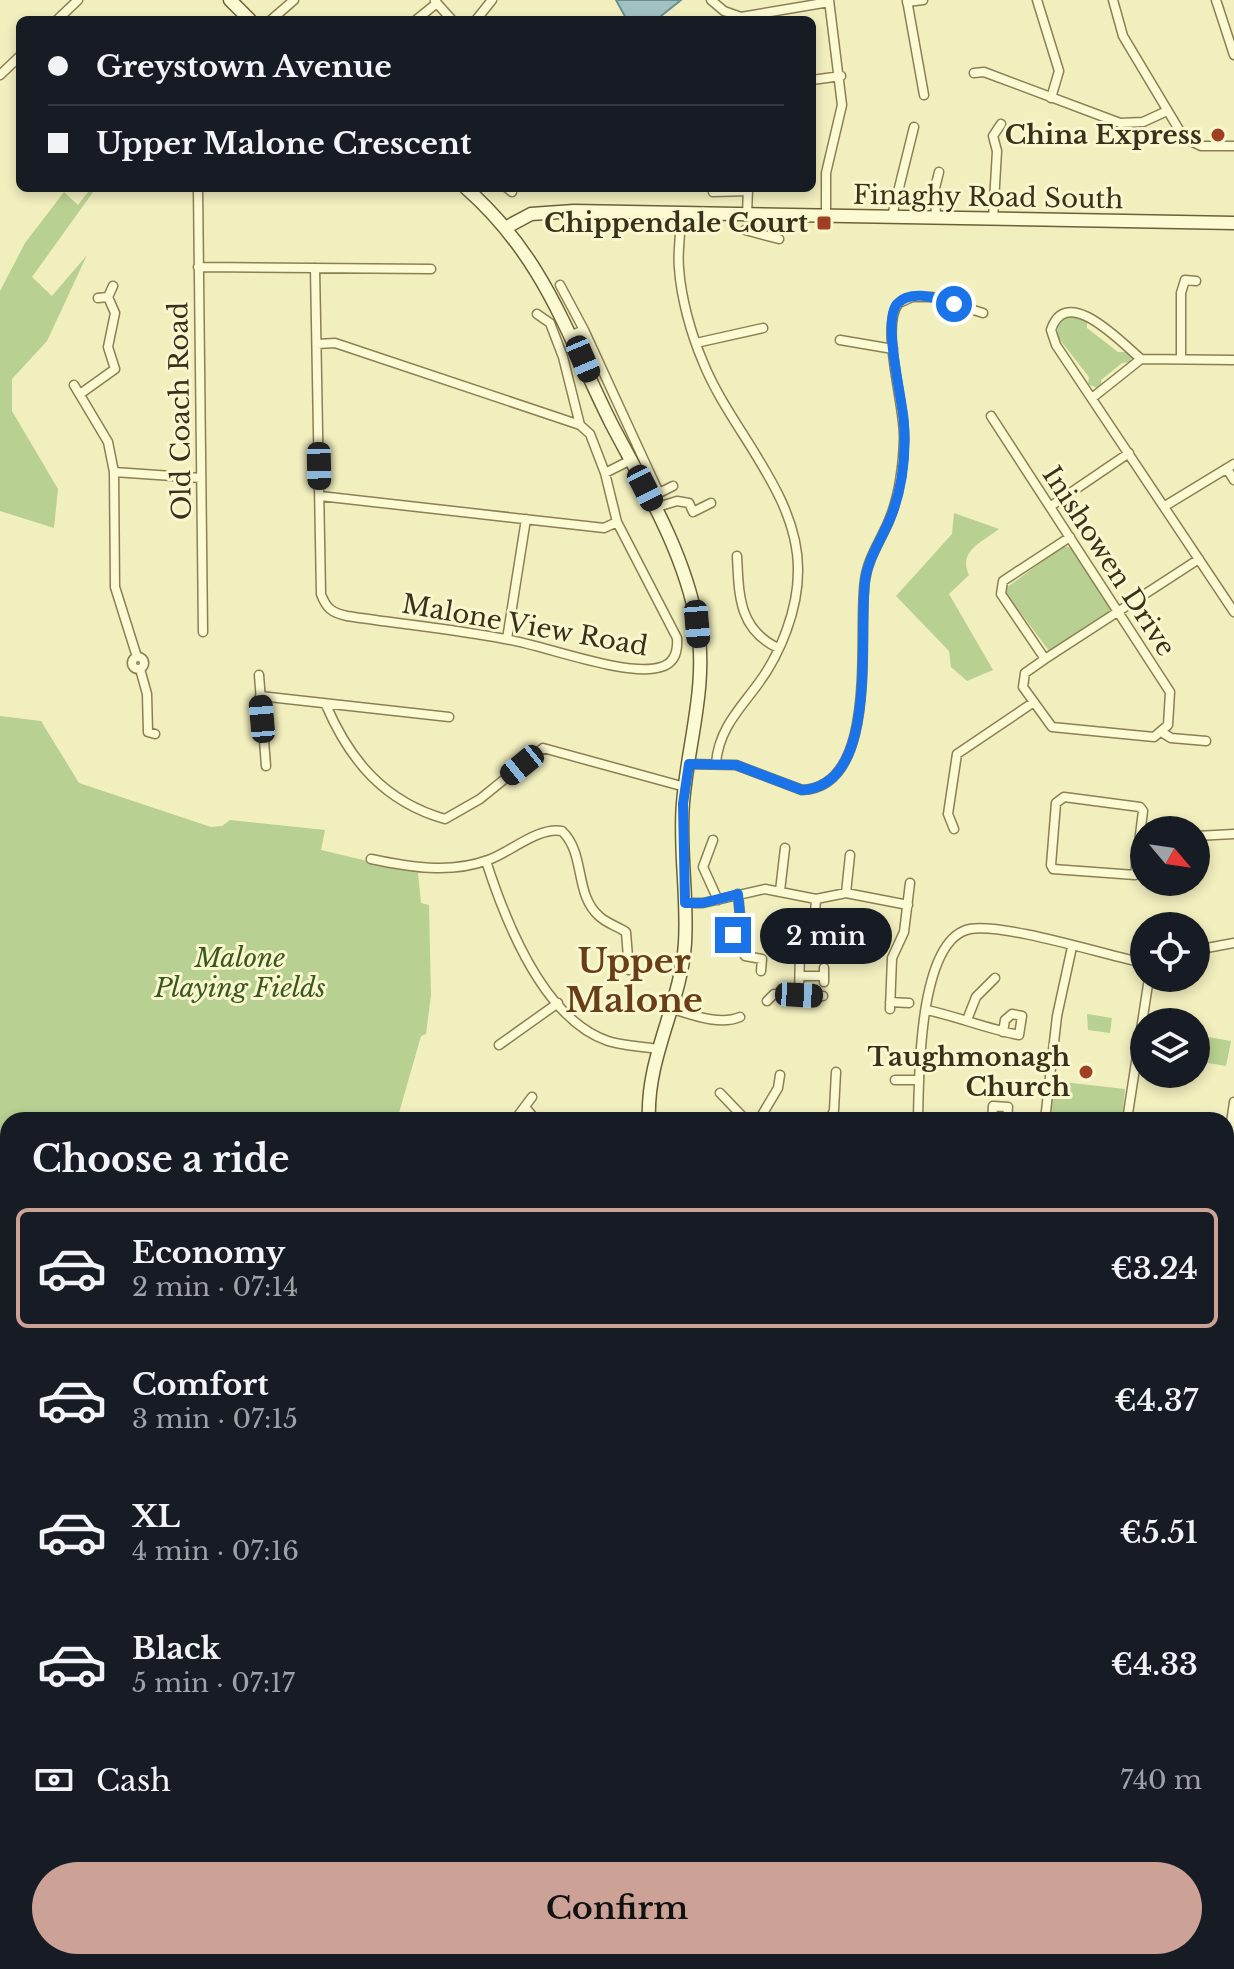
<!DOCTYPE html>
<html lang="en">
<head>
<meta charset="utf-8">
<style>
	:root { --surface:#171b24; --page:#242831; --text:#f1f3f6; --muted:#9ea1a6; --line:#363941; --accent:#cca296 }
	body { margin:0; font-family:"Libre Baskerville",serif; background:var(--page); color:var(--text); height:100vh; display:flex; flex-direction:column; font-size:30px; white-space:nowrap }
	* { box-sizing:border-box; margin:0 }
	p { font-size:26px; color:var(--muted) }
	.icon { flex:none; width:44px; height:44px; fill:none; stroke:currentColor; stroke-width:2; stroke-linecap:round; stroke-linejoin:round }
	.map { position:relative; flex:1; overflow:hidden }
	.panel { position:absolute; left:0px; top:1112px; width:1234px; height:858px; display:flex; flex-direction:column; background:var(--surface); border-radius:24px 24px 0 0; box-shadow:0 4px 12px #0003 }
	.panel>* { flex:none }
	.guide { position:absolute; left:16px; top:16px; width:800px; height:176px; border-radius:12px; box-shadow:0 4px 12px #0003; display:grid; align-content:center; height:176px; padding:0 32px; background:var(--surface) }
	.needle { width:52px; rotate:119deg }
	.buttons { position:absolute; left:1130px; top:816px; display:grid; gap:16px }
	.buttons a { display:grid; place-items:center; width:80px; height:80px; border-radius:50%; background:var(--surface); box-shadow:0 4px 12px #0003; font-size:40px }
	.end { position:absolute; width:36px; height:36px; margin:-18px; border:10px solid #1a73e8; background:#fff; box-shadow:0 0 0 4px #fff }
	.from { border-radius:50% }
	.bubble { position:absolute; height:56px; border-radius:28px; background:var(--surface); box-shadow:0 4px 12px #0003; font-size:26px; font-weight:600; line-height:56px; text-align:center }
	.car { position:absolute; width:24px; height:48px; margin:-24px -12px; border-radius:10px; box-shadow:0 0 6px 2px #0007; background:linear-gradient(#222 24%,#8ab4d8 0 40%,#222 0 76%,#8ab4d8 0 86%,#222 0) }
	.guide b { display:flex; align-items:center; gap:28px; height:76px; font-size:30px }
	.guide b+b { border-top:2px solid var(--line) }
	.guide i { width:20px; height:20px; background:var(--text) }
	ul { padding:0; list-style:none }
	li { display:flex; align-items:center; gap:24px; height:120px; margin:0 16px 12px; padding:0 16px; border:4px solid transparent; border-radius:12px }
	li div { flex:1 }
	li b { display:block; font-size:30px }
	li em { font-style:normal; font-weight:600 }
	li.active { border-color:var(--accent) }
	li>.icon { width:72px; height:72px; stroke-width:1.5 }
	h2 { padding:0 32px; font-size:36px; line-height:96px }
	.pay { display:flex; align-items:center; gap:20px; height:88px; padding:0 32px; font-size:30px }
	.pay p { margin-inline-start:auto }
	.action { display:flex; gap:16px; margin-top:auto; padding:16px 32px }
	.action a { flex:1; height:92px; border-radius:48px; background:var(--accent); color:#111; font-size:32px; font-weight:600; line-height:92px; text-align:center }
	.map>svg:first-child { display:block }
	.green { fill:#b8d091 }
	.water { fill:#a2c2c1; stroke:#689091; stroke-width:2 }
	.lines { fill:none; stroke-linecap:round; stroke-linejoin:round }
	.street-casing { stroke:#8b7f55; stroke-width:11 }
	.secondary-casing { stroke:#6c6039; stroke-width:15 }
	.highway-casing { stroke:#584b2a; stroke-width:19 }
	.street { stroke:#fbfad2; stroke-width:8 }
	.secondary { stroke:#fbfad2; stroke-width:12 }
	.highway { stroke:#e8cb47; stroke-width:16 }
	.route { stroke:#1a73e8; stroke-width:10 }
	.poi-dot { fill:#9e4021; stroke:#f8f7ce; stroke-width:3 }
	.labels { text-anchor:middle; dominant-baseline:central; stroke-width:6; stroke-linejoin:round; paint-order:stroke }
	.poi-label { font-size:26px; font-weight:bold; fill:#39311b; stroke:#f8f7ce; text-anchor:end }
	.street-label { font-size:26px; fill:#39311b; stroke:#f8f7ce }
	.park-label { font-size:26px; font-style:italic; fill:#3b5720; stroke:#f8f7ce }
	.district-label { font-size:34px; font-weight:bold; fill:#693d17; stroke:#f8f7ce }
</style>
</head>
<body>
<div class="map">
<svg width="1234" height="1969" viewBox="0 0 1234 1969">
	<rect width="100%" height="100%" fill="#f1efbe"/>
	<path class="green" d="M91,188H96L32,277L52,296L87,255L47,341L12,379V411L58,489L54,528L0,511V291L25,243L64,192L78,205Z
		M1071,314L1087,320V328L1118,352H1128L1132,356L1131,362L1122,363L1101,380V387L1097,388L1088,384L1089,377L1057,336L1058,324Z
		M954,513L999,529C981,543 958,551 969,575L949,594L993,670L967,681L951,667L949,651L896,596L952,534Z
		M1063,546L1073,548L1111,610L1049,651L1006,593V588Z
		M0,716L41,721L79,783L211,827L222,826L230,820L325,830L321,850L418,873L421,903L429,905L431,995L426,1034L421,1036L397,1120H8V1840H0Z
		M1087,1014L1112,1018L1110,1033L1088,1030Z
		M1196,1035L1231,1041L1226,1066L1196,1061Z
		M1054,1081L1125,1089L1122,1120H1051Z
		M1234,1469V1634H1226V1478Z
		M8,1864V1962H394L403,1969H0V1866Z
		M1226,1912H1234V1969H1023L1019,1963L1226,1962Z
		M481,1962H636L634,1969H485Z"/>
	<path class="water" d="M616,0H681L656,20H627Z"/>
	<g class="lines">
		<g class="street-casing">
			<path id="street" d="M711,0L724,11L741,17L829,2
				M907,0L924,95
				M1037,0L1059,71L1051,98
				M1113,0L1123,36L1184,138L1201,146H1234
				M1216,0L1234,55
				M435,1L452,20
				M907,2L923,0
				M57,20L78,0
				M271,20L294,0
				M416,20L437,3
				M476,20L492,0
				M974,73L984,72L1120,123L1143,122L1167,111
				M0,75L20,56
				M812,80L841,76
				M198,188L203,632
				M507,188L512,192
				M713,192L748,191
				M680,213C682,232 677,250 679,268C681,298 691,334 703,362C730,430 799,494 798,571C798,609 781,653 758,684C739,710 719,729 716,763
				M747,215L748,188
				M826,215V173L842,105L829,0
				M892,216L914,127
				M936,218L935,188L939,172
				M993,219L997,151L993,136L1001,124
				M745,230L779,239
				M198,267L431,269
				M315,268L321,594C326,608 332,613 347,616C399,624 453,629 505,639C544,645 627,678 661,667C675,663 678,651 677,638L617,522L605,473L590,434L580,425L563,357L550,323L537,314
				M560,285L584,330
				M98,298L108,297L113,286
				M572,335L584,330L659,493L673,486
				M840,340L893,349
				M696,343L763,328
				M317,344L335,343L580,425
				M1141,359L1234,360
				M1181,359V293L1185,280L1196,281
				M74,385L108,442L114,472L115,587L137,657
				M80,394L115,369L108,347L115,313L108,297
				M1092,398L1141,359C1121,342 1066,283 1051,330L1056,345L1234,612
				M991,416L1170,692L1168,725L1154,737L1052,727L1023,687L1025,673L1045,659
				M1227,469L1234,480
				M114,472L201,478
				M605,473L631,460
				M320,496L604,528L617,522
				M1051,506L1129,453
				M1165,506L1234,464
				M654,508L677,501L689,503L693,512L711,503
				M1070,537L1003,581L1001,594L1045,659L1199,559
				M737,556C739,594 738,629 778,648
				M507,639L526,519
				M132 663a6 6 0 1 1 12 0a6 6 0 1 1-12 0Z
				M140,669L147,694L148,732L155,734
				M259,675L266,766
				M260,696L449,717
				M326,705C350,761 385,802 445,819L480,799L543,748L685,787
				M1163,733L1171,738L1206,741
				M689,764L736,765L802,790C881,787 857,630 865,580C868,557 882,539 890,518C900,493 903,467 904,440C906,408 879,326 899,303L912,297H932L983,313
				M1064,797L1140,807L1143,811L1135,875L1053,869L1051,865L1056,803Z
				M954,829L948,814L957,754L1034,702
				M1196,836L1234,834
				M713,840L703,867L718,900
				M371,859C409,867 450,874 488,860C509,853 539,826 562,831C586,854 574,894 599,916C606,923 617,926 626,932L629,970
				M486,861C505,920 543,1019 608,1041C623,1046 641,1046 657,1049
				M780,891L785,848
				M846,893L850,855
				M738,894L740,916L733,935L745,956L762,959L761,971
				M685,903H703L765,889L816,899L846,893L908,905
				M1196,950L1234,943
				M800,976H824
				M824,982V968
				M799,995L800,952L814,929L816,899
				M767,1001L774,994L823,996
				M890,1002L909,1003
				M669,1008C690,1014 719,1026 740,1017
				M890,1009L892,958L904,932L910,883
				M927,1010C959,1017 987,1029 1019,1035L1022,1016L1012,1014L1005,1020L1003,1032
				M967,1020L976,997L995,978
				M499,1045L558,1003
				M895,1080H919
				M720,1093L746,1120
				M525,1107L536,1120
				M517,1117L532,1097
				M759,1120L778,1088L780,1075
				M830,1120L834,1110L836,1072
				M918,1120C919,1078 918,939 970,929C1005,923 1105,955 1144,963
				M992,1120L993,1106L1008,1107L1007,1120
				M1045,1120L1057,1016L1072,947
				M1127,1120L1149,978
				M1226,1158L1234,1102
				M1226,1212H1234
				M1226,1379L1234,1360
				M1226,1718L1234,1717
				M1226,1842L1234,1841
				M643,1968L700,1962"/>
		</g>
		<g class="secondary-casing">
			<path id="secondary" d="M230,0L250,20
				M466,188C545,258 566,333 611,423C644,486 684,551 697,623C708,685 688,742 683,803C679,849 688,896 685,943C681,1004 646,1057 649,1120
				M505,228L531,214L574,211L1234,223
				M643,1969L645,1962"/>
		</g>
		<g class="highway-casing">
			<path id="highway" d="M0,1852L8,1851
				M418,1962L427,1969"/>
		</g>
		<use href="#street" class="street"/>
		<use href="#secondary" class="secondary"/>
		<use href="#highway" class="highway"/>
	</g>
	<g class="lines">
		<path class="route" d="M733,935L740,916L738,894L703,903H685L683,804L689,764L736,765L802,790C883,786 856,625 866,575C870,555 882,538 890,519C902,490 906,456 904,424C903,400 882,322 897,304C911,288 938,299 954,304"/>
	</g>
	<g class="poi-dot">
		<circle cx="1218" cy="135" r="8"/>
		<rect x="816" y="215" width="16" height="16" rx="4"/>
		<circle cx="1086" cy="1072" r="8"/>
	</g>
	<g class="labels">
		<g class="poi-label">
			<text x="1202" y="135">China Express</text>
			<text x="808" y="223">Chippendale Court</text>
			<text x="1070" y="1057">Taughmonagh<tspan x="1070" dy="30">Church</tspan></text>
		</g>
		<g class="street-label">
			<text transform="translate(988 197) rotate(1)">Finaghy Road South</text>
			<text transform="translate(180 411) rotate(-91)">Old Coach Road</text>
			<text transform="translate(1109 561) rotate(57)">Inishowen Drive</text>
			<text transform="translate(525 625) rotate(10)">Malone View Road</text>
		</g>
		<g class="park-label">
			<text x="240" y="958">Malone<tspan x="240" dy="30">Playing Fields</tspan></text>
		</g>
		<g class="district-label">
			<text x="634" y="961">Upper<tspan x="634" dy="39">Malone</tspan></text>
		</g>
	</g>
</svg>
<div class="buttons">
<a><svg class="needle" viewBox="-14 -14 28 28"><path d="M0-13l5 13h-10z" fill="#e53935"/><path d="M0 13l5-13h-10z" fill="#9ea1a6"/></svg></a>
<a><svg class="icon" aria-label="locate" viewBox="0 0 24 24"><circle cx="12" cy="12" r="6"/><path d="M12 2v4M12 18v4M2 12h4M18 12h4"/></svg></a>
<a><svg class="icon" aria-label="layers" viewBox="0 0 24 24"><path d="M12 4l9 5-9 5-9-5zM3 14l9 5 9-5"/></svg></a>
</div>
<i class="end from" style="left:954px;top:304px"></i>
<i class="end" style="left:733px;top:935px"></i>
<div class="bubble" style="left:760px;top:908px;width:132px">2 min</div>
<i class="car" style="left:583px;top:359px;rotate:157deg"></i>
<i class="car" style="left:319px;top:466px;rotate:179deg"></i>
<i class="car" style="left:645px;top:488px;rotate:153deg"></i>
<i class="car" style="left:697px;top:624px;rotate:175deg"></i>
<i class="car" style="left:262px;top:719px;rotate:355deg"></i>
<i class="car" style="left:522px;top:765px;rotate:231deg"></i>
<i class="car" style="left:799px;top:995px;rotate:93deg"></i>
<div class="guide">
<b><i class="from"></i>Greystown Avenue</b>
<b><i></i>Upper Malone Crescent</b>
</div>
<section class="panel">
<h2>Choose a ride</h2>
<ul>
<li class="active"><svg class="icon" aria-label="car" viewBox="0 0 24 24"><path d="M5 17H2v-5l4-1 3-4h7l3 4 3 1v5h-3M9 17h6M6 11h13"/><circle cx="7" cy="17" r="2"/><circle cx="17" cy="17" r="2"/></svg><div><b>Economy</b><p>2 min · 07:14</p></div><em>€3.24</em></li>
<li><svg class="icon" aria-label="car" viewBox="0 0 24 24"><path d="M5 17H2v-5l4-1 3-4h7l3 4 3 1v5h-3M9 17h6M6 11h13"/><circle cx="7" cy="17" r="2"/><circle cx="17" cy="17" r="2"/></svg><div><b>Comfort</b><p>3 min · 07:15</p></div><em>€4.37</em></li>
<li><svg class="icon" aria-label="car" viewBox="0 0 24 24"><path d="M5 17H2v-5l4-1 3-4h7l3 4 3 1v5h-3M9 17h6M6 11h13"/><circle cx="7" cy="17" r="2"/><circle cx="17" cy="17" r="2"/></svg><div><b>XL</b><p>4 min · 07:16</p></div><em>€5.51</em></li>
<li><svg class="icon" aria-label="car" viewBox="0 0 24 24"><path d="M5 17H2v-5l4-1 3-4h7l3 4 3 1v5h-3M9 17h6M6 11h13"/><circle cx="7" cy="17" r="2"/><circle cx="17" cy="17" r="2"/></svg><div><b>Black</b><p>5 min · 07:17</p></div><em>€4.33</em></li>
</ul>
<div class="pay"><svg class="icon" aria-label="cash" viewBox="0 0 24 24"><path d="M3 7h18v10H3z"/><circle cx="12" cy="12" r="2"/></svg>Cash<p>740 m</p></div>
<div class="action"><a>Confirm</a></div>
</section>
</div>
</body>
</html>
